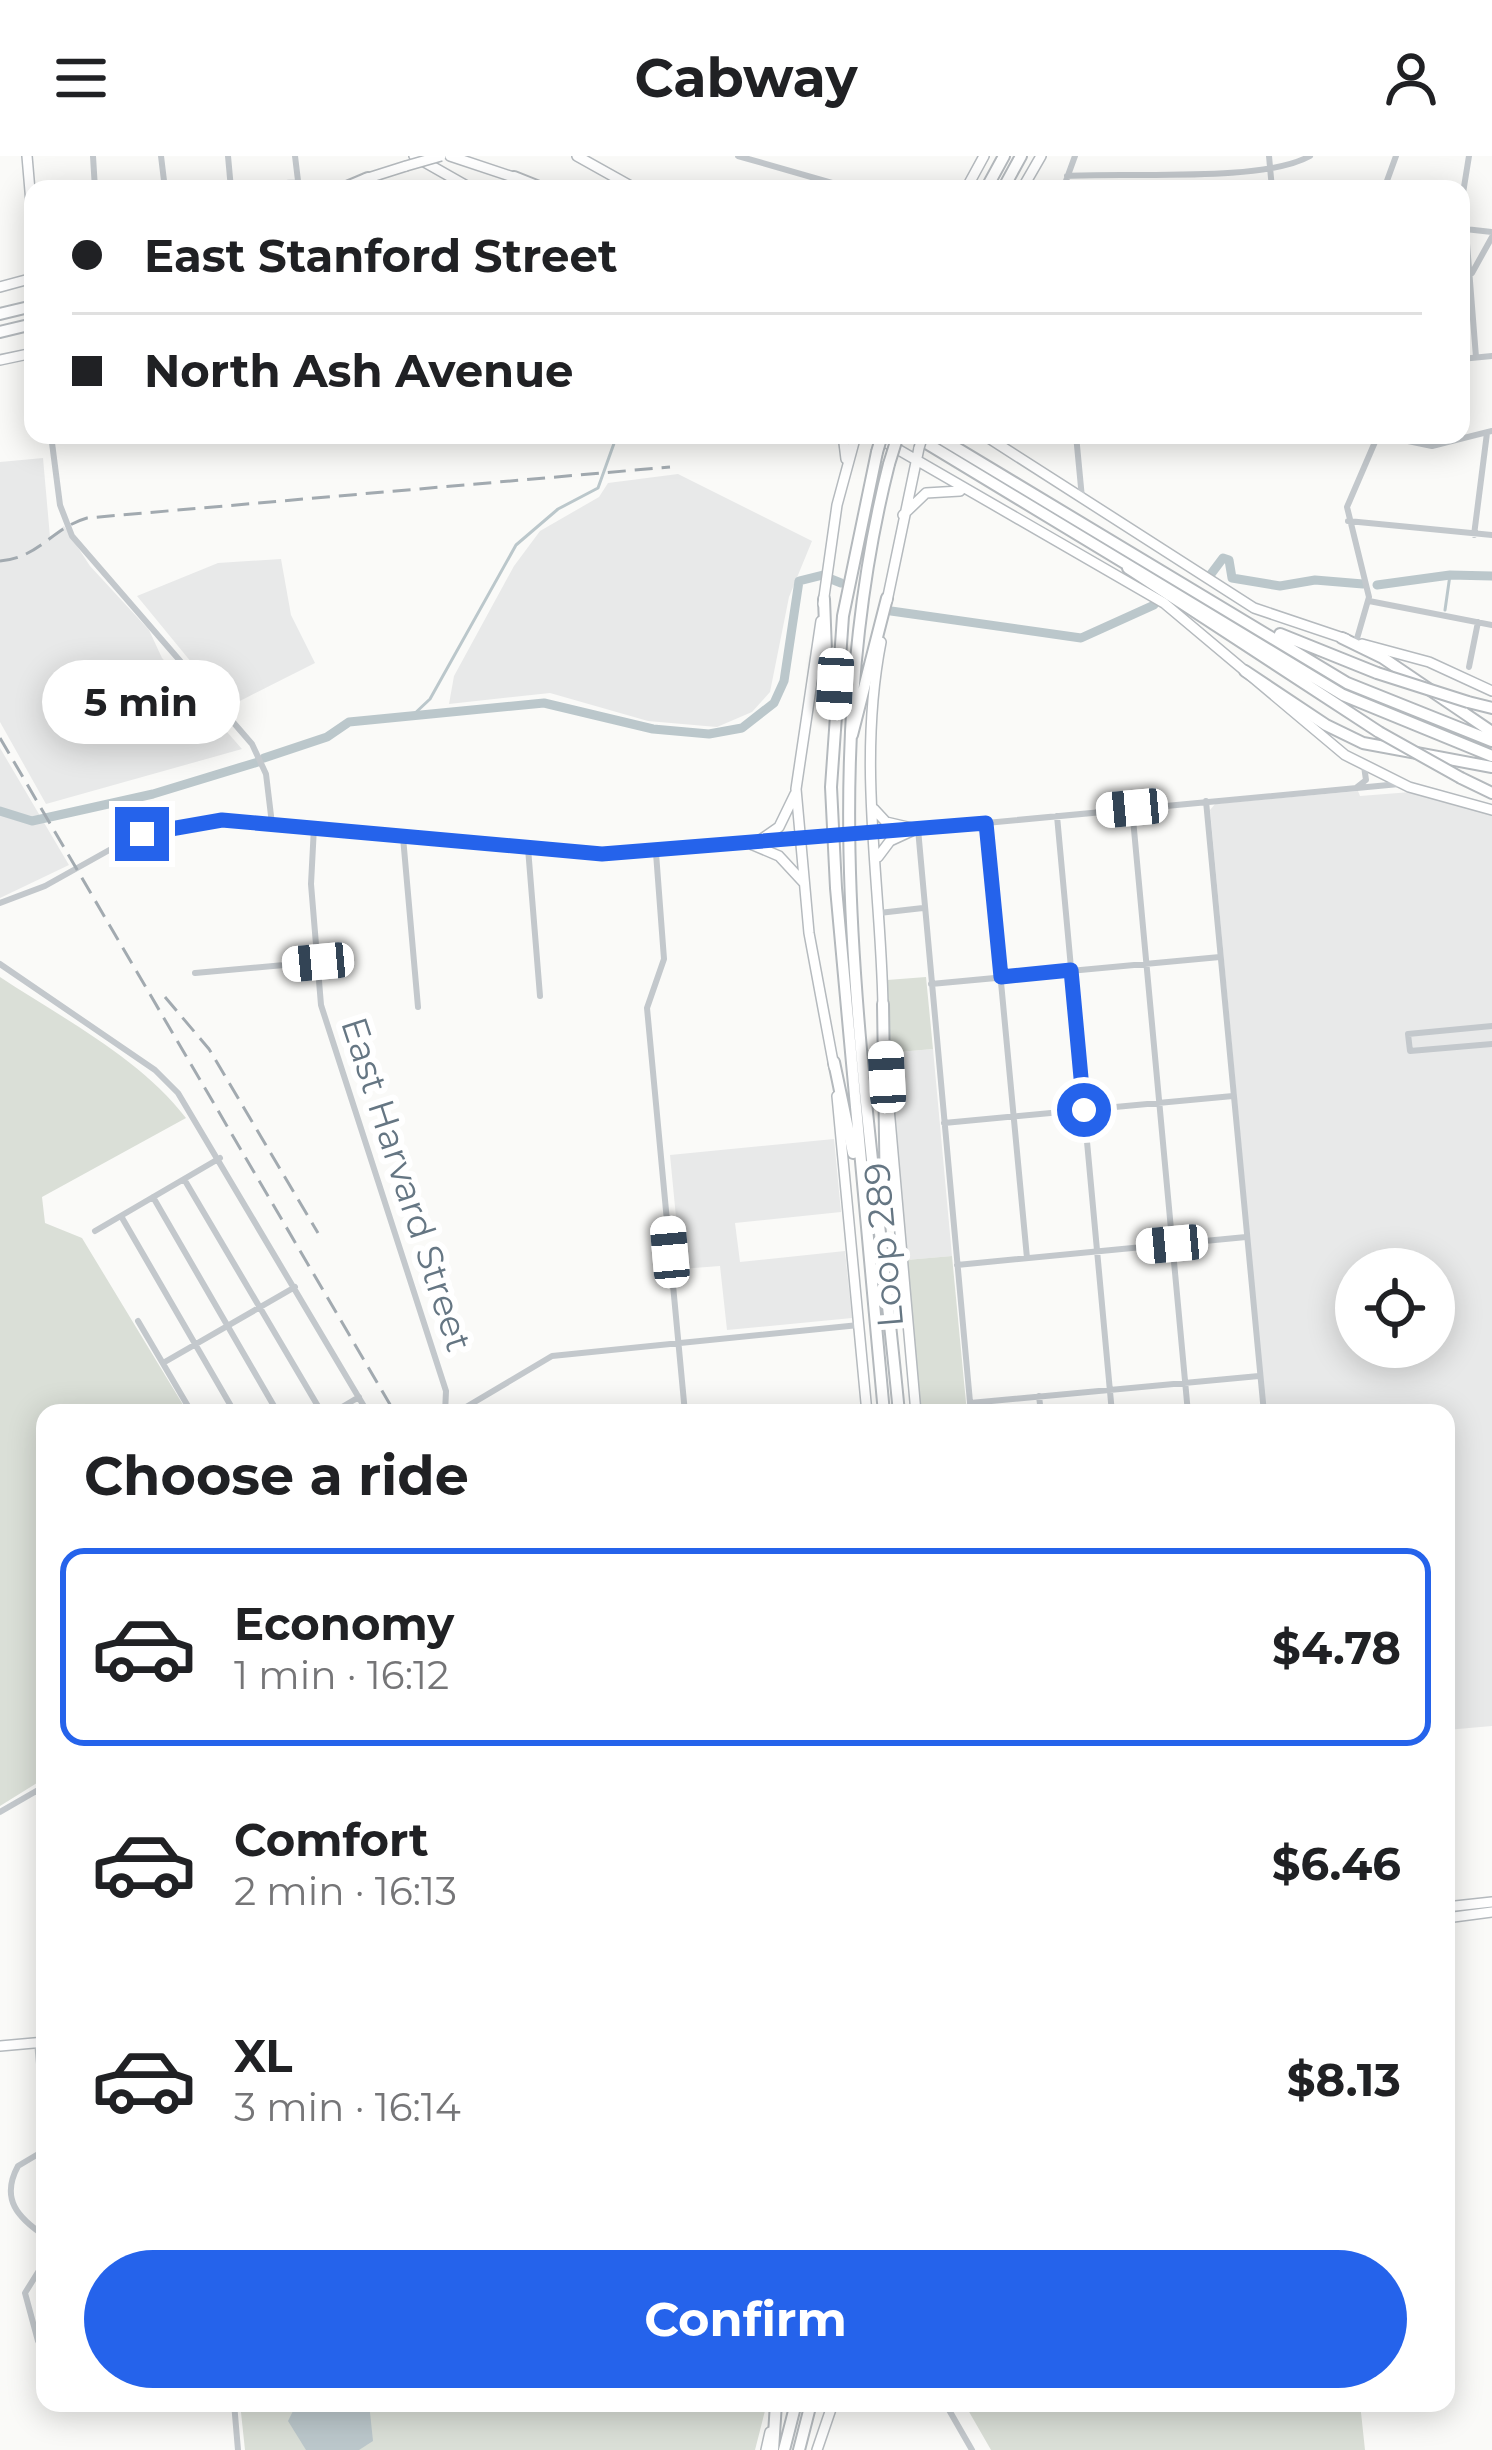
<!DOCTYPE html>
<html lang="en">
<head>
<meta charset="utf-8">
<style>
	:root { --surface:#fff; --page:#f2f2f2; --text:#202124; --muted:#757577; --line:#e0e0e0; --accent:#2563eb }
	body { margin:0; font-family:Montserrat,sans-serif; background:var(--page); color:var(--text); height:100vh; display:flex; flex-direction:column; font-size:45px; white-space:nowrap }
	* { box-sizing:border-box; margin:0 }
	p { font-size:39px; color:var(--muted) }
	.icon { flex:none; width:66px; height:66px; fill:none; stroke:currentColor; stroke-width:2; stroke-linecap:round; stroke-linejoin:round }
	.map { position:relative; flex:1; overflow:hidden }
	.sheet { position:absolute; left:36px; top:1248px; width:1419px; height:1008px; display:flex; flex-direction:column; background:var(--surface); border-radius:24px; box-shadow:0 6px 30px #0003 }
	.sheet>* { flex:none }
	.hud { position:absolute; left:24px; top:24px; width:1446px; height:264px; border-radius:24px; box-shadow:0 6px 30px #0003; display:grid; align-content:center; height:264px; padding:0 48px; background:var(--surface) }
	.controls { position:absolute; left:1335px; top:1092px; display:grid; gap:24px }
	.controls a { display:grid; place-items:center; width:120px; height:120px; border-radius:50%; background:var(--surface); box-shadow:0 6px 30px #0003; font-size:60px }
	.end { position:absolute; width:54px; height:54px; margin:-27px; border:15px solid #2563eb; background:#fff; box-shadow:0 0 0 6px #fff }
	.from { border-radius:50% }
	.bubble { position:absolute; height:84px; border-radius:42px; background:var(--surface); box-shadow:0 6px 30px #0003; font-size:39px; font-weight:700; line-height:84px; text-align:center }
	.car { position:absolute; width:36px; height:72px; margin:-36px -18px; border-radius:15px; box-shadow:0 0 9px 3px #0007; background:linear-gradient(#fff 24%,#345 0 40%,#fff 0 76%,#345 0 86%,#fff 0) }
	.hud b { display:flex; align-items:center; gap:42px; height:114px; font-size:45px }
	.hud b+b { border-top:3px solid var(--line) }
	.hud i { width:30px; height:30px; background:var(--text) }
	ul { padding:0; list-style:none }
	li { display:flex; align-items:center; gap:36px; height:198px; margin:0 24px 18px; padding:0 24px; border:6px solid transparent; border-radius:24px }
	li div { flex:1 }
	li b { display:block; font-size:45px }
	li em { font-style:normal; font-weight:700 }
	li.current { border-color:var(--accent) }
	li>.icon { width:108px; height:108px; stroke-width:1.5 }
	h2 { padding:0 48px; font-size:54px; line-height:144px }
	.primary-button { display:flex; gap:24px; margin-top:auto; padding:24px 48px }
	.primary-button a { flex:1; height:138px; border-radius:72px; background:var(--accent); color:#fff; font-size:48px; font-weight:700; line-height:138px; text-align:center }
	header { display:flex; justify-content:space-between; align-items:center; height:156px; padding:0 48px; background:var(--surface); font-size:54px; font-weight:700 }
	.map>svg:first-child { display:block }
	.built { fill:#e8e9e9; fill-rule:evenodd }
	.green { fill:#dadfd7 }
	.water { fill:#bbc7cb }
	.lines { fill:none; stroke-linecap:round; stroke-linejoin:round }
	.stream { stroke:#bbc7cb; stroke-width:3 }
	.river { stroke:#bbc7cb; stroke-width:9 }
	.major-casing { stroke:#b5babe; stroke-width:12 }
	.highway-casing { stroke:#b4b9bd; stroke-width:14 }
	.minor { stroke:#c3c8cc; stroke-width:6 }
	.major { stroke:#fff; stroke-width:9 }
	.highway { stroke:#fff; stroke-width:10 }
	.rail { stroke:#a2aab0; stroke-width:3; stroke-dasharray:18 9; stroke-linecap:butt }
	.major-bridge-casing { stroke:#b5babe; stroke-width:12; stroke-linecap:butt }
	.highway-bridge-casing { stroke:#b4b9bd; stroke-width:14; stroke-linecap:butt }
	.minor-bridge { stroke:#c3c8cc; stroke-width:6 }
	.major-bridge { stroke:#fff; stroke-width:9 }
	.highway-bridge { stroke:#fff; stroke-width:10 }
	.route { stroke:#2563eb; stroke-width:15 }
	.labels { text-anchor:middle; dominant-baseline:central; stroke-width:12; stroke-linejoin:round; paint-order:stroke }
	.street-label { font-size:36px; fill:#657683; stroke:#fff }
</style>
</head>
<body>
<header><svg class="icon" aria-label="menu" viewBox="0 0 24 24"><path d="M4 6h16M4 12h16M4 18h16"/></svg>Cabway<svg class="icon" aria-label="person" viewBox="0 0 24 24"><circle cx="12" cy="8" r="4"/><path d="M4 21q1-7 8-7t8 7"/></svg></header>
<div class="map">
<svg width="1492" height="2294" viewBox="0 0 1492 2294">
	<rect width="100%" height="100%" fill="#fafaf8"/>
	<path class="built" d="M43,302L50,381L64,370L90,410L149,474L162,502L242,593L46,648L0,566V306Z
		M678,318L812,385L789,441L770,536L752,556L717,571L648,565L550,537L449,548L454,520L514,410L540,375L599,341L608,327Z
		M281,403L291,459L315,507L228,551L137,440L218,407Z
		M0,592L69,709L0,742Z
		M1358,635L1360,640L1411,636L1492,656V1570L1446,1574V1257H1266L1210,654L1215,648ZM1356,1113H1434V1191H1356Z
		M933,893L952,1100L906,1104L888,897Z
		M834,983L841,1056L735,1067L740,1106L845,1095L852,1162L727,1174L720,1110L681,1113L670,999Z"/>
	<path class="green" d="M0,821C62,862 140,902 186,962L42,1041L45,1067L82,1082L188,1257H45V1622L0,1650Z
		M926,821L933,893L888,897L887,824Z
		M952,1100L967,1257H921L906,1104Z
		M240,2247H767L755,2294H245Z
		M964,2247H1360L1365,2294H991Z"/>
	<path class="water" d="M297,2247H369L373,2285L359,2294H306L288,2265Z"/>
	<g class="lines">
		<path class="stream" d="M1445,454L1450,419
			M412,560L430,543L516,389L558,353L598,332L617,279"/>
		<path class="river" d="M1211,418L1223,402L1229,404L1232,422L1280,430L1315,424L1363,428
			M831,423L841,427
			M1377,429L1450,419L1492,420
			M891,455L1081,482L1154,449
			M264,602L327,581L349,566L544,547L653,573L709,578L742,572L774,547L784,525L799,425L823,419
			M0,655L32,665L153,638L258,606"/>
		<g class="major-casing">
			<path id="major" d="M27,0L33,70
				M414,0L472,33
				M450,0L519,23
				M577,0L636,33
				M365,23L406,10
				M966,33L984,0
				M1022,33L1041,0
				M33,126V96
				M0,131L33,122
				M0,204L33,197
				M843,279L846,303
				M873,279L1164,447L1345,599L1409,631L1492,654
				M984,279L1254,452L1346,483
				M903,359L926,337L960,335
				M887,445L919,292
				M823,448L837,349L856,279
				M821,465L796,633L809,777L834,911
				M881,486C857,609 881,727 883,851
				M1362,488L1429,506L1492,535
				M874,653L886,666L916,673
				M753,689L779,671L795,638
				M753,689L779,700L804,727
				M878,701L890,685L916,673
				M837,940L867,1257
				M889,952L916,1257
				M1446,1751L1492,1746
				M1446,1762L1492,1756
				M0,1890L45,1886
				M766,2294L770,2276
				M817,2294L833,2247"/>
		</g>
		<g class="highway-casing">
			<path id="highway" d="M514,21L544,33
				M342,33L368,22
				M986,33L1004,0
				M1003,33L1021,0
				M0,158L33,150
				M0,176L33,168
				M913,279L1343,539L1492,600
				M935,279L1347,527L1492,585
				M877,296L843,460L831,631L836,732L884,1257
				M889,308C809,623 869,938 899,1257
				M1128,412L1379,576
				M824,443L828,548
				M1280,478L1377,517
				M1342,482L1383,502L1492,576
				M1245,515L1326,569L1363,587L1492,611
				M1468,546L1492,552
				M852,579L887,442
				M1461,622L1492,637
				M883,848L886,1047
				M834,906L853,997
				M773,2294L776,2247
				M784,2294L796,2247
				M799,2294L811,2247"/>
		</g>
		<path class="minor" d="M93,0L95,33
			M161,0L165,33
			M228,0L231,33
			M295,0L299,33
			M738,0L853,33
			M1269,0L1272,33
			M1469,0L1463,37L1476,201
			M1067,20C1124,16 1263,27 1310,0
			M217,33L298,26
			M1063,33L1075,0
			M1384,33L1396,0
			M1465,73L1492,76
			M1472,117L1492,81
			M1461,203L1492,200
			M51,279L60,349L72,380L252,588L266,618L272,668
			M1076,279L1082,342
			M1379,279L1432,290L1492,275
			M1348,365L1492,379
			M1474,379L1487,277
			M1369,445L1492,469
			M1356,486L1369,441L1347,351L1378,279
			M1469,511L1478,466
			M1357,631L1366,624L1364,610
			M1206,645L1264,1257
			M1132,652L1188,1257
			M1057,660L1112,1257
			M986,667L1027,1102
			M314,671L311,728L321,849L446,1235L445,1257
			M918,673L971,1257
			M869,678L1399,628
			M403,681L418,851
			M528,692L540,840
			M656,697L664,803L647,852L685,1257
			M0,747L45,730L129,683L203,666L602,698L799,684
			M879,757L923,752
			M0,808L155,914L178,937L368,1257
			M195,817L317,806
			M931,828L1220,801
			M1492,870L1408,878L1410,895L1492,888
			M944,967L1233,940
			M184,1023L322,1257
			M153,1041L278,1257
			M121,1060L235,1257
			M95,1075L220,1002
			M957,1109L1246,1081
			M138,1165L192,1257
			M163,1207L295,1131
			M1039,1240L1041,1257
			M970,1247L1259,1220
			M332,1257L359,1241
			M456,1257L552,1200L859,1169
			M38,1634L45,1646
			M0,1656L45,1630
			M37,1886L45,1974
			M45,1994L18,2010C0,2043 18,2062 45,2080
			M38,2185L25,2137L45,2105
			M234,2247L238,2294
			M945,2247L972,2294"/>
		<use href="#major" class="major"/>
		<use href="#highway" class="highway"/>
		<path class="rail" d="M0,405C39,402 52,372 87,362L670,311
			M0,582L395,1257
			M165,841L209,893L318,1077"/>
		<g class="major-bridge-casing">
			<path id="major-bridge" d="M406,10L441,0
				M919,292L923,279"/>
		</g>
		<g class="highway-bridge-casing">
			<path id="highway-bridge" d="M877,296L882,279
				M889,308L898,279
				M1377,517L1468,546
				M1379,576L1461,622"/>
		</g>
		<path class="minor-bridge" d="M805,684L865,678"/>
		<use href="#major-bridge" class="major-bridge"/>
		<use href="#highway-bridge" class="highway-bridge"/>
	</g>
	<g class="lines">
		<path class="route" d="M142,678L222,664L602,698L986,667L1001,821L1071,814L1084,954"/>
	</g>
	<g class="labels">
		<g class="street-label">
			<text transform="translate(407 1028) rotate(72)">East Harvard Street</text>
			<text transform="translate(883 1089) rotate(-95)">Loop 289</text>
		</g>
	</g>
</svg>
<div class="controls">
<a><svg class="icon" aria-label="locate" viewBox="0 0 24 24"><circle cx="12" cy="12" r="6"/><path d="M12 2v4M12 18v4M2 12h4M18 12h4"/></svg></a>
</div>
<i class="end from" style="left:1084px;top:954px"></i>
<i class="end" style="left:142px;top:678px"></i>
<div class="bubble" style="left:42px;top:504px;width:198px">5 min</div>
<i class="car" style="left:835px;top:528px;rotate:183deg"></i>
<i class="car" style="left:1132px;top:652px;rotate:265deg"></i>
<i class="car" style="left:318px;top:806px;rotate:265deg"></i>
<i class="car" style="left:887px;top:921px;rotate:357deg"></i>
<i class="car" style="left:1172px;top:1088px;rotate:265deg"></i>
<i class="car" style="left:670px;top:1096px;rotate:355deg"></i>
<div class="hud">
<b><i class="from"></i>East Stanford Street</b>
<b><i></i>North Ash Avenue</b>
</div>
<section class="sheet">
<h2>Choose a ride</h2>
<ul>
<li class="current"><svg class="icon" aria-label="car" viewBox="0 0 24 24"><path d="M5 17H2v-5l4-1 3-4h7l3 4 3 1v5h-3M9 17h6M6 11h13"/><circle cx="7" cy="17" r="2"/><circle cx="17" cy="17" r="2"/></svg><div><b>Economy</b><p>1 min · 16:12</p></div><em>$4.78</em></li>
<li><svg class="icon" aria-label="car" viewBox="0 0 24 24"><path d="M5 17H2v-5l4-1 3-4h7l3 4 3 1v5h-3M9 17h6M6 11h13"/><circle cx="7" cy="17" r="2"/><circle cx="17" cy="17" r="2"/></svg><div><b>Comfort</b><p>2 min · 16:13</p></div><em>$6.46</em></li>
<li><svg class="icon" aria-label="car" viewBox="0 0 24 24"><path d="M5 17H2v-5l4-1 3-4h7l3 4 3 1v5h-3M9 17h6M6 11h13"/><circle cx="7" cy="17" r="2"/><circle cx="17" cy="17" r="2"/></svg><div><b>XL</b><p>3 min · 16:14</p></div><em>$8.13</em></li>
</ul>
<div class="primary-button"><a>Confirm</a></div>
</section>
</div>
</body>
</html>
